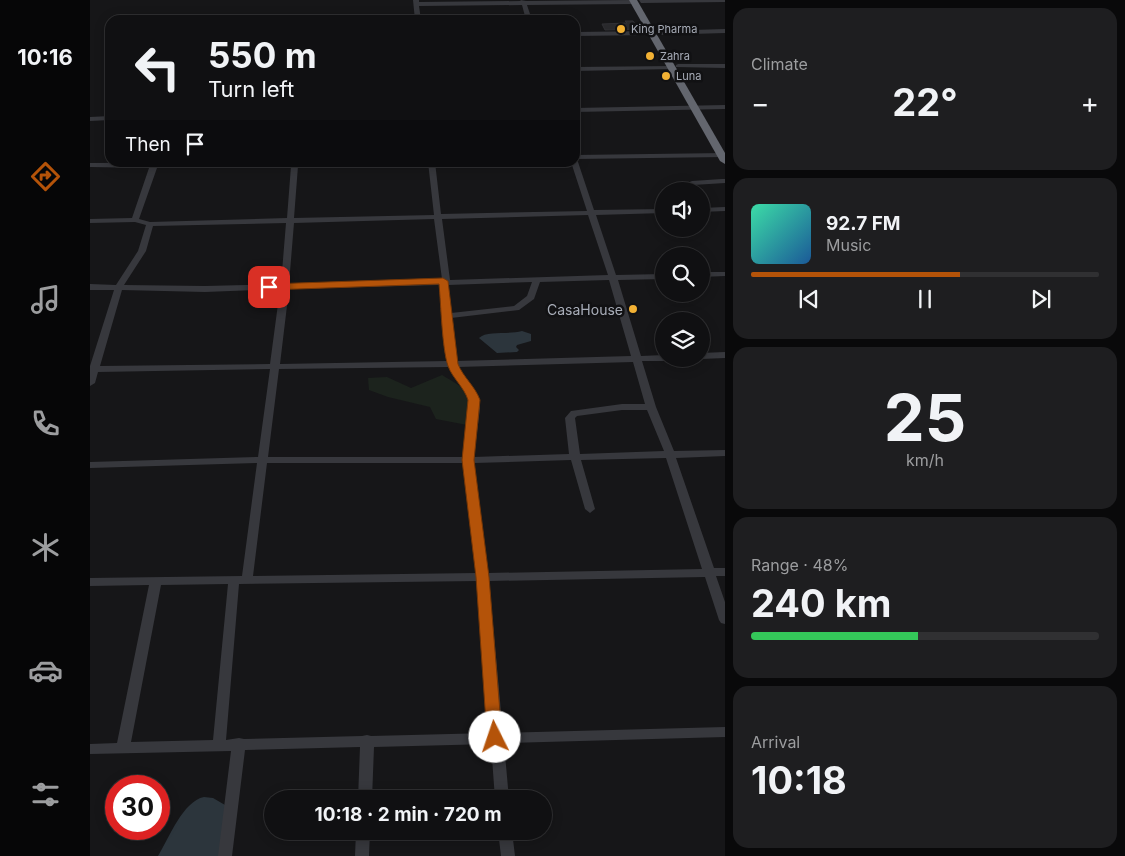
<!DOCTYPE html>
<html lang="en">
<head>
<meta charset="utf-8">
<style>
  :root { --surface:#101012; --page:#1e1e20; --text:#f1f3f6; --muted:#9c9d9f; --line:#303032; --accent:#b45309 }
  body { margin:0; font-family:Inter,sans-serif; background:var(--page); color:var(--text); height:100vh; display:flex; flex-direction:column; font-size:19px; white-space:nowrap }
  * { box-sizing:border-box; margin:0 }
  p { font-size:16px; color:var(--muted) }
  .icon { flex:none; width:28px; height:28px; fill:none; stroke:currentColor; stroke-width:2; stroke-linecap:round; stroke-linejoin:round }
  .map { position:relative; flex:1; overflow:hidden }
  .side { display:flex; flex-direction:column; gap:8px; padding:8px; background:#09090a; width:400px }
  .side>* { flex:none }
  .guide { position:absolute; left:15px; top:15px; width:475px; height:152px; border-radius:15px; box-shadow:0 2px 12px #0003,0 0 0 1px var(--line); background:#101012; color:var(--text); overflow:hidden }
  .buttons { position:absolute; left:565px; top:182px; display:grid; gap:10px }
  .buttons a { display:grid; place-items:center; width:55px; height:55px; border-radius:50%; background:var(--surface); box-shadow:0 2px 12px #0003,0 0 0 1px var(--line); font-size:25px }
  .speed { position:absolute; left:15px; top:775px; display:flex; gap:10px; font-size:25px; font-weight:700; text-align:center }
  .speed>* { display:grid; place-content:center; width:65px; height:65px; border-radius:50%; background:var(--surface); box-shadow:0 2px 12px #0003,0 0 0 1px var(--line); line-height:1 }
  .speed .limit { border:8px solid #d22; background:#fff; color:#111 }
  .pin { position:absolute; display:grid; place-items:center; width:42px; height:42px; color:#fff; margin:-21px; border-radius:10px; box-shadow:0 2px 8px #0006 }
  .me { position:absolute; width:55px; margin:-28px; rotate:356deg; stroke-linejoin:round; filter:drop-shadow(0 0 4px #0008) }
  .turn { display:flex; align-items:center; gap:18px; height:105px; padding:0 20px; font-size:22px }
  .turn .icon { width:65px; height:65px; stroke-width:2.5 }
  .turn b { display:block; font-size:35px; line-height:42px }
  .then { display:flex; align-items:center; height:48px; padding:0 20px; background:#0003; gap:10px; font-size:19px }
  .big { font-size:38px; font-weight:700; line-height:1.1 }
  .side .tile { flex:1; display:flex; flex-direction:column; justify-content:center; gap:8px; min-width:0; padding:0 18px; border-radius:15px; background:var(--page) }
  .side .dial { align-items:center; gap:0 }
  .dial b { font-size:65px; line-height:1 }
  .song { display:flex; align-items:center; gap:15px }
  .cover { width:60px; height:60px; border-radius:8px; background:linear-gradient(135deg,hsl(160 70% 55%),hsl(210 70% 35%)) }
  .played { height:5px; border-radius:2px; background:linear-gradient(90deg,var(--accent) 60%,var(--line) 60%) }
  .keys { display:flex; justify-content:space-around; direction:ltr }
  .heat { display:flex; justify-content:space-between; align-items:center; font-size:28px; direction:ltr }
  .charge { height:8px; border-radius:4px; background:linear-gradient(90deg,#34c759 48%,var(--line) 0) }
  .trip { position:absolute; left:174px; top:790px; width:288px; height:50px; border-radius:25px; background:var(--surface); box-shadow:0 2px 12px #0003,0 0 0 1px var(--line); font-weight:700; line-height:50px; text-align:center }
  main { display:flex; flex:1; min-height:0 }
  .menu { display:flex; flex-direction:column; width:90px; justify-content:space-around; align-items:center; background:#060607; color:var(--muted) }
  .menu .icon { width:35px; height:35px }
  .menu .selected { color:var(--accent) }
  .menu b { font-size:22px; color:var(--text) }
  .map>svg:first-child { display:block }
  .green { fill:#1c231d }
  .water { fill:#2c353c }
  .building { fill:#29292c; stroke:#303034 }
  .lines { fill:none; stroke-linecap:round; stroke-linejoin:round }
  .minor { fill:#37383d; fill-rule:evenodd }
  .highway { fill:#63666e; fill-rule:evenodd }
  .route { fill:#b45309; stroke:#753606 }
  .poi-dot { fill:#f2b134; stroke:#111113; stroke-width:2 }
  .labels { text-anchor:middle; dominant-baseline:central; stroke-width:5; stroke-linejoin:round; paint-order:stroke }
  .far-poi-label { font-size:11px; fill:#a8adb8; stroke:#111113; text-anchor:start }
  .poi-label { font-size:14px; fill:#a8adb8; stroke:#111113; text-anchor:end }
</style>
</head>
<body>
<main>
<nav class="menu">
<b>10:16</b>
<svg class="icon selected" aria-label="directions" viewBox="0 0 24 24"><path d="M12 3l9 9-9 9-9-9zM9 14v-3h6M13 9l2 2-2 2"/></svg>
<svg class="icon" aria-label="music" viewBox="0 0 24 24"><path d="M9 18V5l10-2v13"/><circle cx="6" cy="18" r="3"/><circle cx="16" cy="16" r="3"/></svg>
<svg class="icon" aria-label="phone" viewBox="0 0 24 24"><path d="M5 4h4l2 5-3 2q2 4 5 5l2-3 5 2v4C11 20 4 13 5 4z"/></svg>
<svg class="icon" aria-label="climate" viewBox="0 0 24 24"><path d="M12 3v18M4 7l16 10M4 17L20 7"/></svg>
<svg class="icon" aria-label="car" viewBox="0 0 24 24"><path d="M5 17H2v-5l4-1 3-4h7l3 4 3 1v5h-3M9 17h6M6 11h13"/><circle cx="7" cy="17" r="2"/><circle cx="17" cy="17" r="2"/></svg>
<svg class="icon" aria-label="filters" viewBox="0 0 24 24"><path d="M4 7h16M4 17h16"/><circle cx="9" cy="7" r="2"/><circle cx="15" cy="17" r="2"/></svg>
</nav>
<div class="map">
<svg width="635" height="856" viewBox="0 0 635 856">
  <rect width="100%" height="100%" fill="#161618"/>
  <!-- green -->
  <path class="green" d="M352,375C374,388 391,397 377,425L346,419L340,407L298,397L279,390L278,378L297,377L321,388Z"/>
  <!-- water -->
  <path class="water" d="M432,331L441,334V341L427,345L426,347L429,350L427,352L407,353L389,338C397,330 419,335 432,331Z
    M114,797L123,798L135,805L132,856H68C79,838 93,801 114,797Z"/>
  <!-- building -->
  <path class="building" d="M535,21H543L549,29L515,30L512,24L537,23Z"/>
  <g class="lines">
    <!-- minor -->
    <path class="minor" d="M323,0H329V2L431,1L430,0L436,1L544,0L547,2L544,4L437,5L442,20H436L432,5L329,6L331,20H325Z
      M549,0H635V2L551,3Z
      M635,29V33L568,35L565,33L568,31Z
      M485,32L561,31L564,33L561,35L485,36Z
      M588,64H635V68L586,67V65Z
      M583,66L584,67L581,69L485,71V67Z
      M635,105V109L485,112V108Z
      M20,116V120L0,121V117Z
      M635,153V157L485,159V155Z
      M485,160L488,162L504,210L574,209V213L506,215L526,275L574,274V279L528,280L551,356L574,355V359H578L574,361H552L566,407L584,451L635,450V456L586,458L624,568H635V576H626L635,602V624L631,623L629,620L615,577L399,581L413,733L635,727V737L414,743L419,799H405L401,744L284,747L282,799H268L270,747L155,750L142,856H128L141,751L0,754V744L27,743L59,585L0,586V578L152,576L167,463L0,468V462L168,457L180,369L8,372L5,383L0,386V366L24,290H0V284L26,285L48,251L56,225L45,222L0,223V219L42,218L59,168L0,167V163L257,162L254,164L208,166L204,218L344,215L338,162H345L351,214L497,211L481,162H485ZM201,166L197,218L60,222L49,219L67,168H133ZM498,215L518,275L360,280L352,219ZM344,219L352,279L350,280L199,284L204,223ZM196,223L191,284L115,286L34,285L56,251L63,226ZM519,280L541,356L366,361L361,318L429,310L444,299L450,282ZM442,282L437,296L424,306L361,313L358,285ZM349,285L357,361L190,364L199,289ZM190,289L180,364L10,366L32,290L115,292ZM543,362L555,404H532L481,411L475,418L479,454L384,457L390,408L386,396L368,367ZM359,367L377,396L380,408L373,457H178L189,369ZM532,410H557L574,451L490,454L485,418L487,416ZM576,458L612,569L398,573L384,463L481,460L495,509L500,513L505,509L491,460ZM177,463H373L387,573L163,576ZM388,581L400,733L281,736L277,735L272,736L154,739L149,738L136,740L149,584ZM138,584L123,740L41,742L71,585Z
      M632,179H635V183L603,185L589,191H579L602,181Z
      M635,207V211L611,212V208Z
      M611,272H635V276L611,277Z
      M635,352V358L611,359V353Z
      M266,831H280L279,856H265Z
      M408,831H422L425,856H411Z"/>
    <!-- highway -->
    <path class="highway" d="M539,0H547L635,153V164L630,161Z"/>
  </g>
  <!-- route -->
  <path class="route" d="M353,278L358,281L368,364C373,377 385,386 390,400L384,460L399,577L412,737L410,741L405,743L399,741L397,737L386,577L372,460L378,400C374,387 363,379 358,366C352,348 351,305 349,284L179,290L174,287L179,284Z"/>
  <!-- markers -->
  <g class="poi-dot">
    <circle cx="531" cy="29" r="5"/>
    <circle cx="560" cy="56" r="5"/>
    <circle cx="576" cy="76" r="5"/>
    <circle cx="543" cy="309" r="5"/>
  </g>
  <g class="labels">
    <!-- far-poi labels -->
    <g class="far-poi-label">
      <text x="541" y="29">King Pharma</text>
      <text x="570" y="56">Zahra</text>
      <text x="586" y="76">Luna</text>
    </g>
    <!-- poi labels -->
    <g class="poi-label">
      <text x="533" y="309">CasaHouse</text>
    </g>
  </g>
</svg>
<div class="buttons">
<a><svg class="icon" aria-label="sound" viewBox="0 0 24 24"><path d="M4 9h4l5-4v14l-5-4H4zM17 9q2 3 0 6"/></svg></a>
<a><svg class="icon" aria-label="search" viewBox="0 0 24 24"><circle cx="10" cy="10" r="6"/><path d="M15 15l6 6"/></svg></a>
<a><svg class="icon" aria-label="layers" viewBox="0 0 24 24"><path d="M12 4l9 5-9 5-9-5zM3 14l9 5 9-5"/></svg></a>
</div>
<div class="speed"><div class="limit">30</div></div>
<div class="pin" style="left:179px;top:287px;background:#d93025"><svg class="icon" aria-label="arrive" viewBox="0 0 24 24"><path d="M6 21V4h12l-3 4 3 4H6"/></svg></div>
<svg class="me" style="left:405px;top:737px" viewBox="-20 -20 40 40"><circle r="19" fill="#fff"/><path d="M0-13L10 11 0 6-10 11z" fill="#b45309"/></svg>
<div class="trip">10:18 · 2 min · 720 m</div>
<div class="guide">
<div class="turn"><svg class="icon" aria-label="left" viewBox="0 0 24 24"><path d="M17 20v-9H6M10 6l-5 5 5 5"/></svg><div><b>550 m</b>Turn left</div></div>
<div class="then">Then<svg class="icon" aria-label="arrive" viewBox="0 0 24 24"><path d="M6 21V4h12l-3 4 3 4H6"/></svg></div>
</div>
</div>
<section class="side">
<div class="tile"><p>Climate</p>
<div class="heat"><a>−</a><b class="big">22°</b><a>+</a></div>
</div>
<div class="tile">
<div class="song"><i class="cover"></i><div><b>92.7 FM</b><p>Music</p></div></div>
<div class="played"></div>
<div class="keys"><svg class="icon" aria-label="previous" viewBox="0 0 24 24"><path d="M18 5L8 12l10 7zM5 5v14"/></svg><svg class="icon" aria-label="pause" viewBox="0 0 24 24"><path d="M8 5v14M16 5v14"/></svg><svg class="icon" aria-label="next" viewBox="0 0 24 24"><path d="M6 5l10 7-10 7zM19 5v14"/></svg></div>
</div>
<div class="tile dial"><b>25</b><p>km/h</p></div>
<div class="tile"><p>Range · 48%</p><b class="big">240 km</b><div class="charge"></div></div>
<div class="tile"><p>Arrival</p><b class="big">10:18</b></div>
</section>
</main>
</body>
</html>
